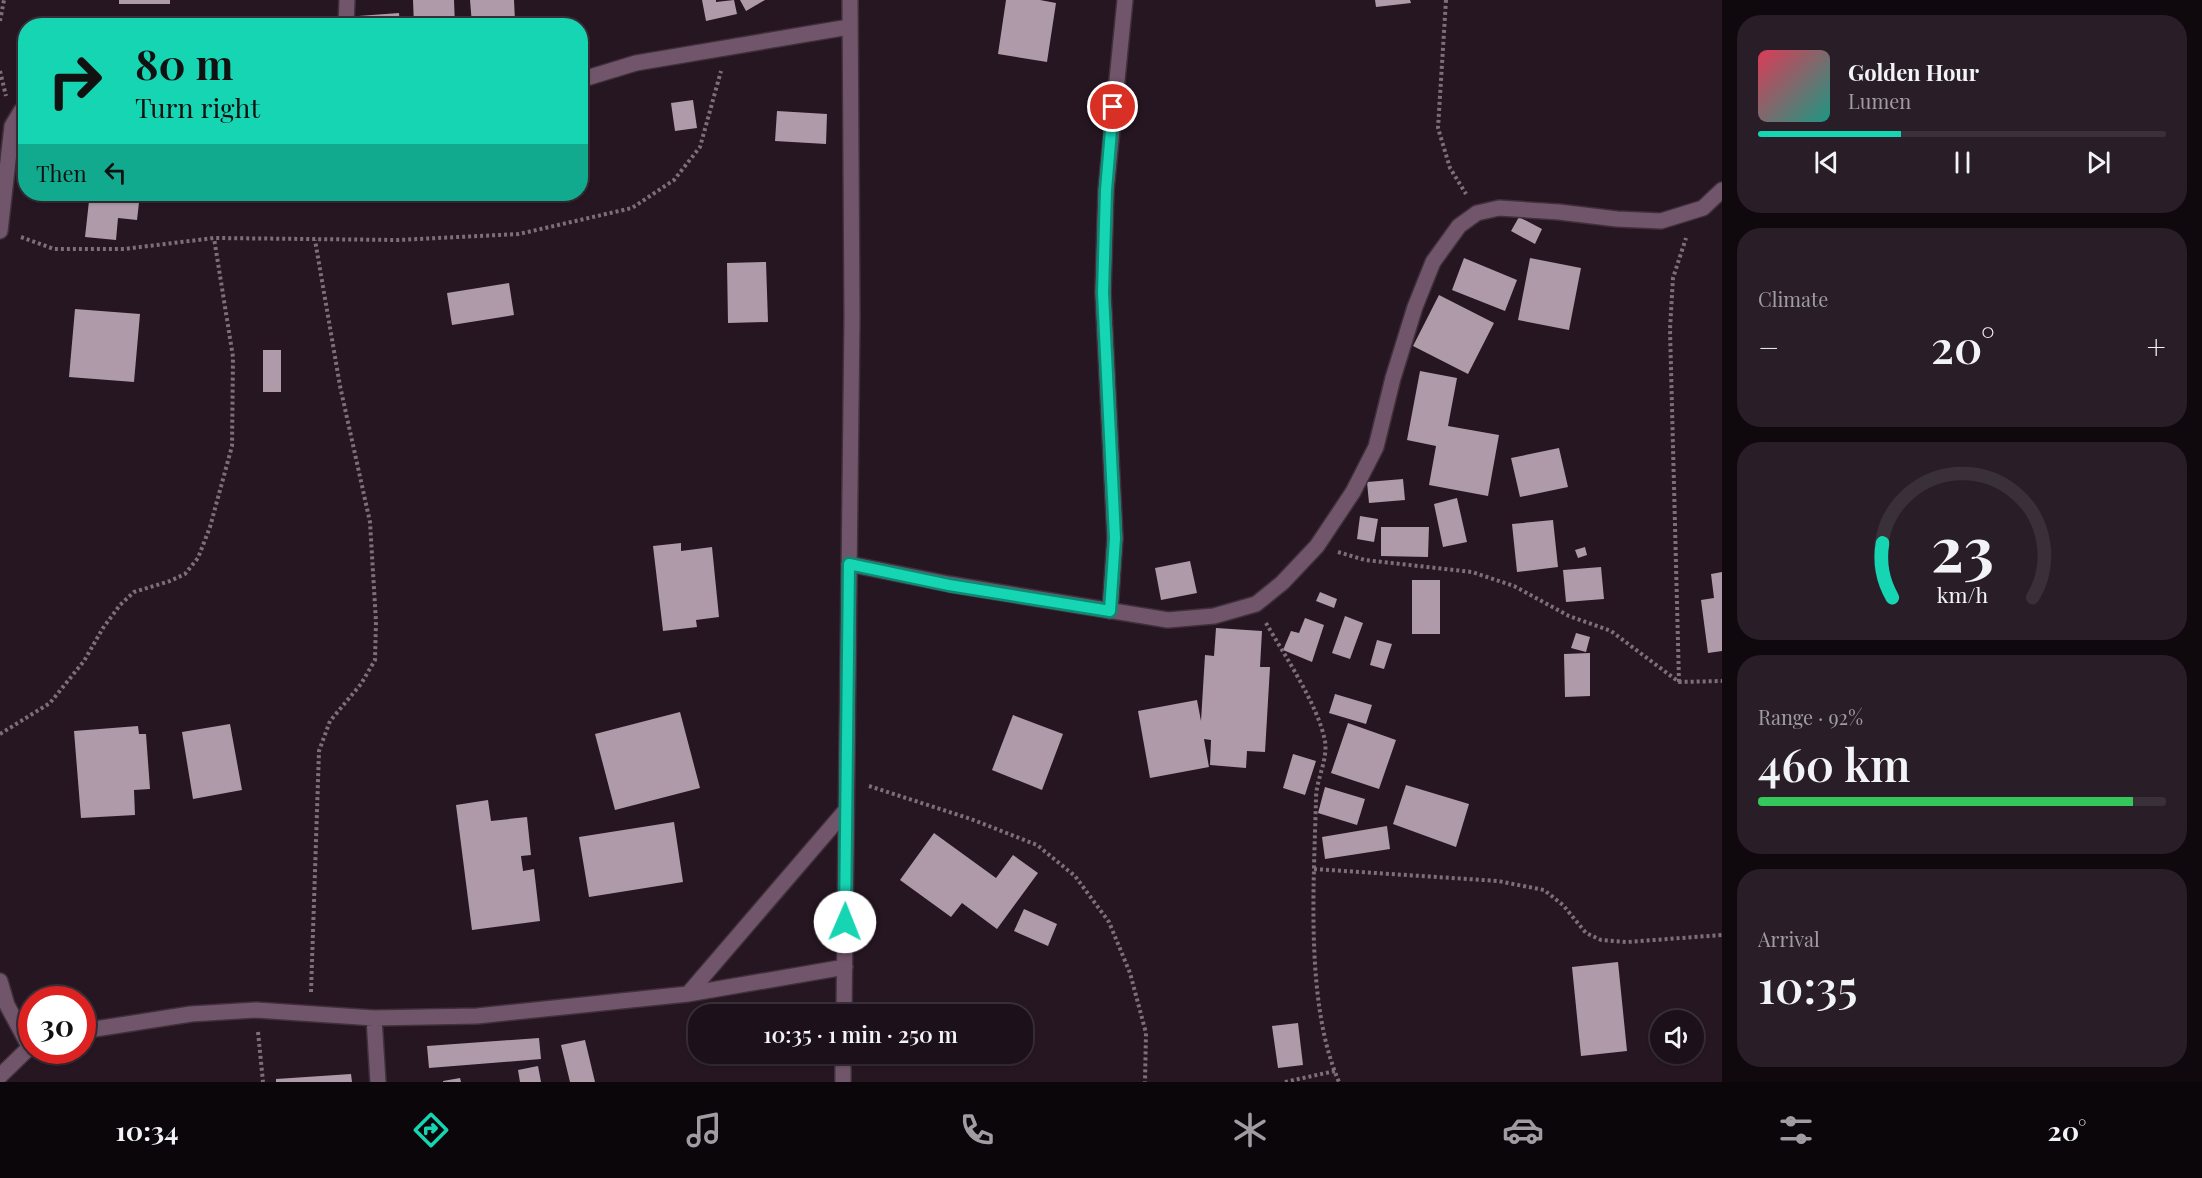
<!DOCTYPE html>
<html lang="en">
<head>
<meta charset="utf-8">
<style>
  :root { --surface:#1c101a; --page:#291e27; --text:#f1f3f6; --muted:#a09da2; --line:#3a3039; --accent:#16d5b3 }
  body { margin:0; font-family:"Playfair Display",serif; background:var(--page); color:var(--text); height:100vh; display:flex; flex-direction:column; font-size:22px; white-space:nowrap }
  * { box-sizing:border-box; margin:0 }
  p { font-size:20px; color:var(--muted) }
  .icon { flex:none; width:33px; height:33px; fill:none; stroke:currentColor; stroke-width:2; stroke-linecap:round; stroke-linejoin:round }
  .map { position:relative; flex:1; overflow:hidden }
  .side { display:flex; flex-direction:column; gap:15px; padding:15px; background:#0f090e; width:480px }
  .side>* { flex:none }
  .hud { position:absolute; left:18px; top:18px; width:570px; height:183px; border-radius:24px; box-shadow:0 2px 4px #0004,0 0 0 2px var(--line); background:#16d5b3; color:#111; overflow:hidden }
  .tools { position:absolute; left:1650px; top:1010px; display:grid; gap:12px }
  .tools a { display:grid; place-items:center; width:54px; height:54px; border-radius:50%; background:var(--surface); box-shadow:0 2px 4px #0004,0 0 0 2px var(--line); font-size:30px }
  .speed { position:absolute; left:18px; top:986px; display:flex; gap:12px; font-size:30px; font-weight:700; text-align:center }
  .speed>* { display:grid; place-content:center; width:78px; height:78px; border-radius:50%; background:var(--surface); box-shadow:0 2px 4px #0004,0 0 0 2px var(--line); line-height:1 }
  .speed .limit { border:9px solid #d22; background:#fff; color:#111 }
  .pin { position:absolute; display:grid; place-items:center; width:51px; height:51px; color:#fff; margin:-26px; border:3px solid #fff; border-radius:50%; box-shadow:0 2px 6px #0007 }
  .me { position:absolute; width:66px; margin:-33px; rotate:1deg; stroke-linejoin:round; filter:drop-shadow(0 0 4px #0008) }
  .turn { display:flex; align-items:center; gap:21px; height:126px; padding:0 18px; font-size:27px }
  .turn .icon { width:78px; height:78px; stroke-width:2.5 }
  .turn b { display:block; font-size:42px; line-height:51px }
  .then { display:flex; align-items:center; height:57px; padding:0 18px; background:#0003; gap:12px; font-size:22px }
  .big { font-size:45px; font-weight:600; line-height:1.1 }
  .side .widget { flex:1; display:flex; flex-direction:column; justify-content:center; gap:9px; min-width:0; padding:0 21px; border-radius:24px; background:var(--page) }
  .side .dial { align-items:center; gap:0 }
  .dial svg { height:156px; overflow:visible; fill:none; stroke:var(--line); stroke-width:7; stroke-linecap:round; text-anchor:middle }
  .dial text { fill:var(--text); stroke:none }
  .song { display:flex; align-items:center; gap:18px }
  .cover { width:72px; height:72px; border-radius:9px; background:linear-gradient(135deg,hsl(350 70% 55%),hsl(170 70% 35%)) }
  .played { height:6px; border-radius:3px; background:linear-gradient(90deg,var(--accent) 35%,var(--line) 35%) }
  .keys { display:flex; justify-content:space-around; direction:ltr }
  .heat { display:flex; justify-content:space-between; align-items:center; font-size:33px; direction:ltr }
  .charge { height:9px; border-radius:4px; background:linear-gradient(90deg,#34c759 92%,var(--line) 0) }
  .trip { position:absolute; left:688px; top:1004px; width:345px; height:60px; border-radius:24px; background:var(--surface); box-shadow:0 2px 4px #0004,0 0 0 2px var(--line); font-weight:600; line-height:60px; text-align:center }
  .dock { display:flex; height:96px; justify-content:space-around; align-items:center; background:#0b060a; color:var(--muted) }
  .dock .icon { width:42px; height:42px }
  .dock .selected { color:var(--accent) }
  .dock b { font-size:27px; color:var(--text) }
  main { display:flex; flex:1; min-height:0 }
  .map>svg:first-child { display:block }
  .building { fill:#af9aa9 }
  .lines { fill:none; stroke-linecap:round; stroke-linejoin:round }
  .minor-casing { stroke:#3f303b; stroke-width:18 }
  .path { stroke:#7c6f79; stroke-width:4; stroke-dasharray:3 3; stroke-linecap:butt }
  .minor { stroke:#71556b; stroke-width:15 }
  .route-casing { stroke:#0e8a74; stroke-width:15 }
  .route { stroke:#16d5b3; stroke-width:10 }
</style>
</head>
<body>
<main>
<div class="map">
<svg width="1722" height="1082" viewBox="0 0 1722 1082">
  <rect width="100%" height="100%" fill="#261622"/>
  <!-- building -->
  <path class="building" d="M119,0H170V4H119Z
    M413,0H454L455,26H414Z
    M470,0H514L515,21L472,24Z
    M702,0H716V2L734,0L737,14L706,21Z
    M740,0H765L746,11Z
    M1006,0H1040L1056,3L1047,62L998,54Z
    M1375,0H1410L1411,3L1376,7Z
    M399,13L400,26H359L358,16Z
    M693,100L697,128L675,131L671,103Z
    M777,111L827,114L826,144L775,141Z
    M108,194H140L137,220L118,218L116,240L85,237L89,201L106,202Z
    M1519,217L1542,229L1535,244L1511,231Z
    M1464,258L1517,280L1505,311L1452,290Z
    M1530,258L1581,268L1569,330L1518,320Z
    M766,262L768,322L728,323L727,263Z
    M509,283L514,315L452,325L447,293Z
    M1439,295L1494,323L1468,374L1413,346Z
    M75,309L140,314L134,382L69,377Z
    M263,350H281V392H263Z
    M1420,371L1457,378L1448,426L1499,435L1488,496L1429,485L1436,446L1407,440Z
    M1559,448L1568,487L1520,497L1511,458Z
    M1403,479L1405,500L1369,503L1367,482Z
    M1457,498L1467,542L1443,547L1434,504Z
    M1360,516L1378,519L1374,542L1357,539Z
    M1553,520L1558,567L1517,572L1512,524Z
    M1381,527H1429L1428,557L1381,556Z
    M681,543V551L712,547L719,617L696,620L697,627L663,631L653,546Z
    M1585,547L1587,555L1578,558L1575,550Z
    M1190,561L1197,593L1161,600L1155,568Z
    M1601,567L1604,599L1566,602L1563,570Z
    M1722,572V651L1708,653L1701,600L1714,598L1711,574Z
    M1412,580H1440V634H1412Z
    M1320,592L1337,599L1334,608L1316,601Z
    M1345,616L1363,623L1350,659L1332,653Z
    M1305,618L1324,625L1312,662L1283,650L1291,631L1299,633Z
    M1216,628L1262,631L1260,667H1270L1265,752L1247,751L1246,768L1210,765L1211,740L1204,739L1209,767L1150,778L1138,711L1197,700L1201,721L1205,655L1214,656Z
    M1576,633L1590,637L1586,652L1571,648Z
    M1377,640L1392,644L1384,669L1370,665Z
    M1590,653V696L1565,697L1564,654Z
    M1335,694L1372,705L1366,724L1329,713Z
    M680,712L700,788L615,810L595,734Z
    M1013,715L1063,734L1042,790L992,770Z
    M1348,723L1396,740L1379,789L1331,773Z
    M230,724L242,790L193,799L182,732Z
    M138,726L139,734H146L150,789L134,790L135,815L81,818L74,731Z
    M1293,754L1316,761L1305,795L1283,788Z
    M1406,785L1469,804L1456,847L1393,824Z
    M1325,787L1365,799L1357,825L1318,813Z
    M488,800L491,821L527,817L531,855L521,856L523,871L534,869L540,921L472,930L456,805Z
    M674,822L683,882L589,897L579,837Z
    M1387,826L1390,849L1325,859L1322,837Z
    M934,833L996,878L1013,855L1038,873L997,929L962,903L951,917L900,880Z
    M1024,909L1057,924L1048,946L1014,931Z
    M1618,962L1627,1051L1581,1056L1572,967Z
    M694,1018H699V1037H695Z
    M1298,1023L1303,1065L1278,1068L1272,1026Z
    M539,1038L541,1059L429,1068L427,1046Z
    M585,1040L595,1082H570L561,1045Z
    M538,1066L541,1082H520L518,1070Z
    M351,1074L352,1082H276V1079Z
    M460,1078L461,1082H443V1081Z"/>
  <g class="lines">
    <!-- minor casing -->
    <g class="minor-casing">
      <path id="minor" d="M346,26L347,0
        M580,80L636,63L849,27
        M0,231L12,126L21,111L26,109
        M849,564L949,584L1168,620L1214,616L1256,604L1282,583L1317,546L1353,492L1376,447L1393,378L1415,307L1433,262L1459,226L1477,213L1499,208L1559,212L1617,219L1661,221L1703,208L1722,190
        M1110,611L1115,538L1103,293L1106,190L1125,0
        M0,981L7,1005L29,1046
        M688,994L846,810
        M844,1014L852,317L850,0
        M374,1018L378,1082
        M82,1031L191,1014L256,1010L374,1018L477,1016L688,994L845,967
        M0,1076L32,1045
        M843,1082V1053"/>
    </g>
    <!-- path -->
    <path class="path" d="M1446,0L1438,128L1450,168L1466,194
      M0,21L4,0
      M0,71L6,96
      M21,237L54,249H124L214,238L398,240L519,234L632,208L674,180L700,147L721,71
      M1338,552L1365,560L1472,572L1514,586L1569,616L1611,631L1679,682L1722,681
      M1266,623C1285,656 1318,705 1325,741C1328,761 1316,779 1316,799C1314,884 1305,1004 1339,1082
      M1679,682L1670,329L1673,278L1686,238
      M0,734L50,703L84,661L103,628L120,605L134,592L170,581L185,574L198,558L210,527L232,446L233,357L214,238
      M869,786L971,819L1037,845L1075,876L1109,922L1130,973L1146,1033L1145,1082
      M1314,869L1498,881L1544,890L1563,905L1586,933L1601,940L1627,942L1722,935
      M311,992L319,751L330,721L361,684L375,660L376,622L370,522L340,386L315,240
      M258,1032L263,1082
      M1285,1082L1335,1071"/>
    <!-- minor -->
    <use href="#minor" class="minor"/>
  </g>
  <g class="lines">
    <!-- route casing -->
    <g class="route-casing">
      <path id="route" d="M845,922L849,564L949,585L1110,611L1115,538L1103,293L1106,190L1113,107"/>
    </g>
    <!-- route -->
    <use href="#route" class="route"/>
  </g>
</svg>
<div class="tools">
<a><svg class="icon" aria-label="sound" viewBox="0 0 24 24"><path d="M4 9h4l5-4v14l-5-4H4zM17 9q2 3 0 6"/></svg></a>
</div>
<div class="speed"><div class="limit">30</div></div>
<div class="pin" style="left:1113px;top:107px;background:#d93025"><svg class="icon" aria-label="arrive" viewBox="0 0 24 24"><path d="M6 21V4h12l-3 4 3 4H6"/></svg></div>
<svg class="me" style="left:845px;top:922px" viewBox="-20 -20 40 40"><circle r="19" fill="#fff"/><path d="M0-13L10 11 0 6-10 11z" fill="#16d5b3"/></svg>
<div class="trip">10:35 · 1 min · 250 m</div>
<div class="hud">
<div class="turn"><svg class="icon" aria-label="right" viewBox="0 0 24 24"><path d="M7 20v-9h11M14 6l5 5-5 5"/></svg><div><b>80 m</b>Turn right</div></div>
<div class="then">Then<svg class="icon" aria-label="left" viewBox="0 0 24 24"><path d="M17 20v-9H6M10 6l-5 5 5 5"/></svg></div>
</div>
</div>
<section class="side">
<div class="widget">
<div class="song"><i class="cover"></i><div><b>Golden Hour</b><p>Lumen</p></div></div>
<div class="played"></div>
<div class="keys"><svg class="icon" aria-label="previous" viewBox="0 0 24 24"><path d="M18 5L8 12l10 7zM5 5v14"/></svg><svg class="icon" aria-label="pause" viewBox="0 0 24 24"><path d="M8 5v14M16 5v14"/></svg><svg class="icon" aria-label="next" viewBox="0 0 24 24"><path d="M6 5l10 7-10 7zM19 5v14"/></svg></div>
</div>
<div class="widget"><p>Climate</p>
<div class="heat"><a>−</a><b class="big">20°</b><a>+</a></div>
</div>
<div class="widget dial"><svg viewBox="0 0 100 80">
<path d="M14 69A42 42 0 1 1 86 69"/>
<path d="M14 69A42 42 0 0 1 9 41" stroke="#16d5b3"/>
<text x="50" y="56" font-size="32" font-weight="700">23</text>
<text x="50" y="72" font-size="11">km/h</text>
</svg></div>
<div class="widget"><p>Range · 92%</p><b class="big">460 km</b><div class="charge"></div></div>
<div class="widget"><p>Arrival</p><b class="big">10:35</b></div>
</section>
</main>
<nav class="dock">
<b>10:34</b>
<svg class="icon selected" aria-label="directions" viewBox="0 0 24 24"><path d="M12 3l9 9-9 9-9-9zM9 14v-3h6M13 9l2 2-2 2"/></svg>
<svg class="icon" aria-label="music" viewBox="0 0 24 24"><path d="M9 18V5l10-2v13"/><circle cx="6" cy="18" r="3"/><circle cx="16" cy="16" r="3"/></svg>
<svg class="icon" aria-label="phone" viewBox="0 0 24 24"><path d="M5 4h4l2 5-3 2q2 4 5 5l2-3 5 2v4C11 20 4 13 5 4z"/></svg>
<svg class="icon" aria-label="climate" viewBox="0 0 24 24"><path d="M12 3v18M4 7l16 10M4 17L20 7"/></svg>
<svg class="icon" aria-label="car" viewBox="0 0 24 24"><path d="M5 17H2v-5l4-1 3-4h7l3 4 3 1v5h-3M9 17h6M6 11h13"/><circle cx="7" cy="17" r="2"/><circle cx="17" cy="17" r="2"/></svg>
<svg class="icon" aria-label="filters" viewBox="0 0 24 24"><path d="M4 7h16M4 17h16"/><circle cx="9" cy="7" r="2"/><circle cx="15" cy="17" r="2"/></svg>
<b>20°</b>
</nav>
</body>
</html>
